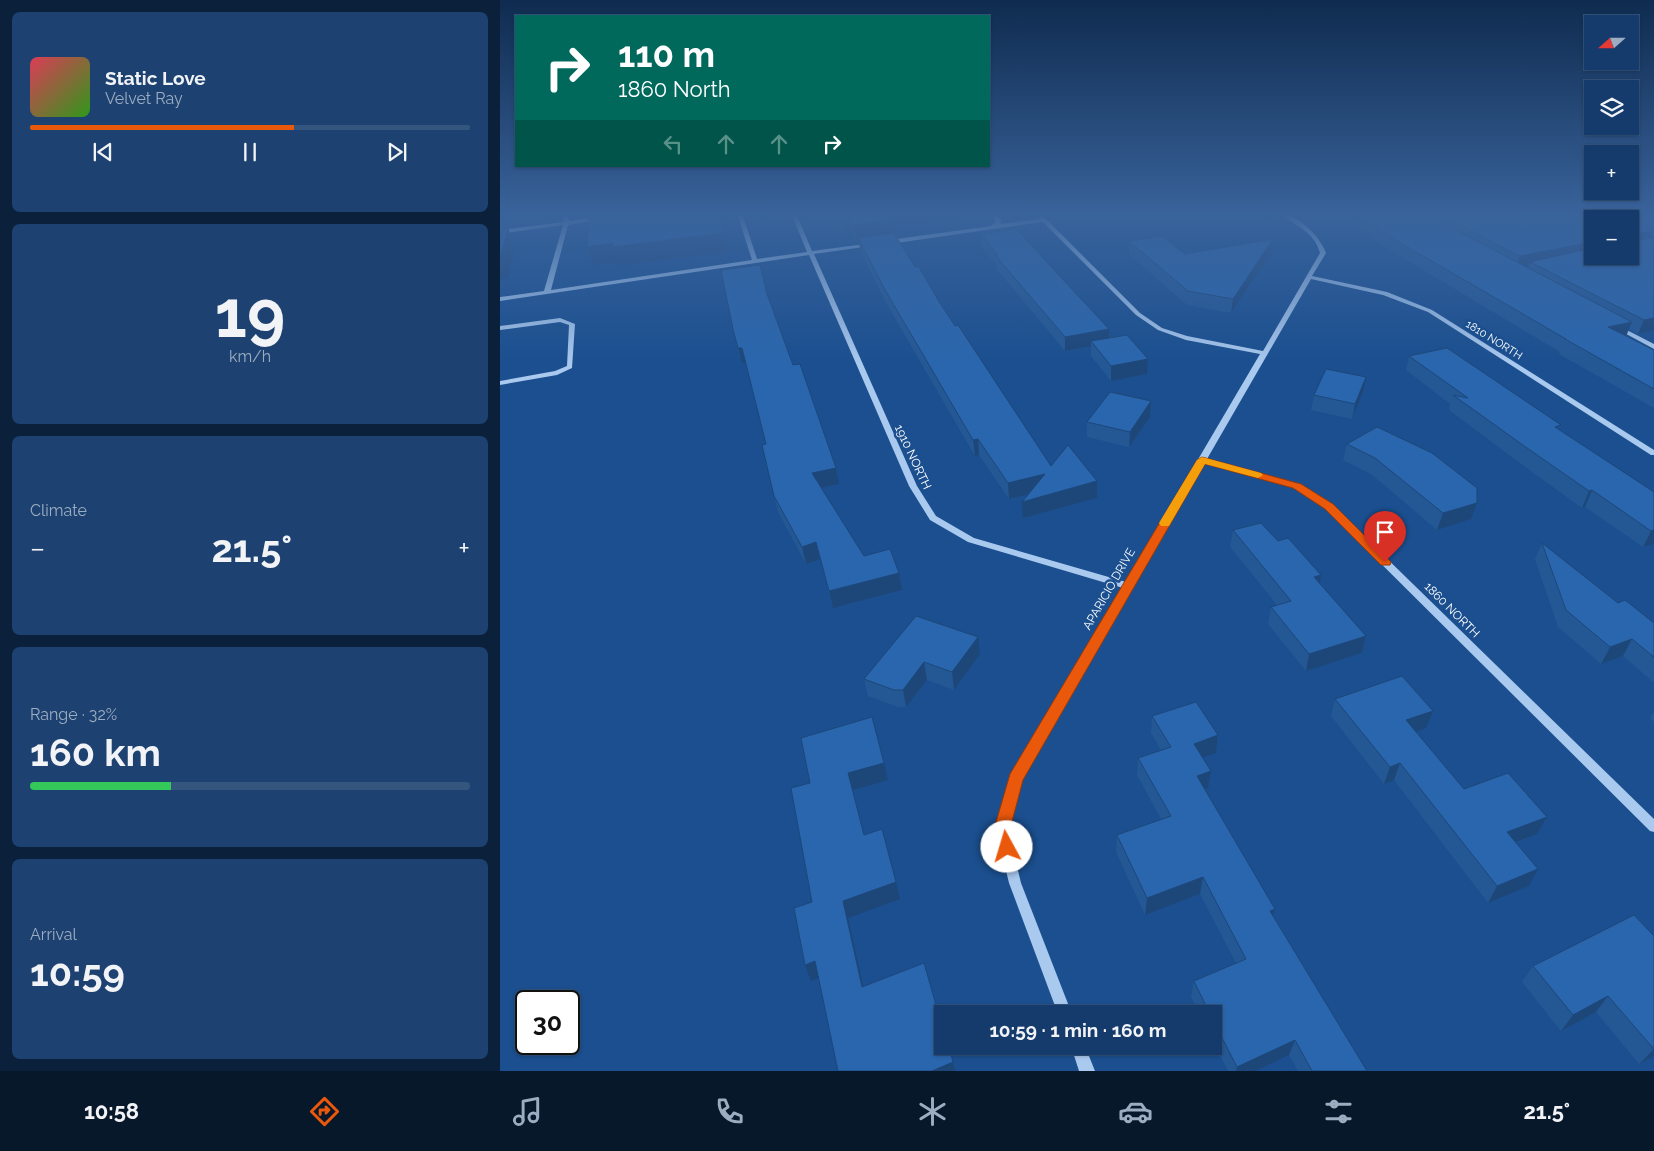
<!DOCTYPE html>
<html lang="en">
<head>
<meta charset="utf-8">
<style>
  :root { --surface:#143b6b; --page:#1d4271; --text:#f1f3f6; --muted:#9dadc1; --line:#33557e; --accent:#ea580c }
  body { margin:0; font-family:Raleway,sans-serif; background:var(--page); color:var(--text); height:100vh; display:flex; flex-direction:column; font-size:19px; white-space:nowrap }
  * { box-sizing:border-box; margin:0 }
  p { font-size:16px; color:var(--muted) }
  .icon { flex:none; width:28px; height:28px; fill:none; stroke:currentColor; stroke-width:2; stroke-linecap:round; stroke-linejoin:round }
  .map { position:relative; flex:1; overflow:hidden }
  .details { display:flex; flex-direction:column; gap:12px; padding:12px; background:#0b203b; width:500px }
  .details>* { flex:none }
  .top-card { position:absolute; left:15px; top:15px; width:475px; height:152px; border-radius:0px; box-shadow:0 1px 4px #0004,0 0 0 1px var(--line); background:#00695c; color:#fff; overflow:hidden }
  .needle { width:32px; rotate:249deg }
  .fabs { position:absolute; left:1084px; top:15px; display:grid; gap:10px }
  .fabs a { display:grid; place-items:center; width:55px; height:55px; border-radius:0px; background:var(--surface); box-shadow:0 1px 4px #0004,0 0 0 1px var(--line); font-size:25px }
  .speed { position:absolute; left:15px; top:990px; display:flex; gap:10px; font-size:25px; font-weight:700; text-align:center }
  .speed>* { display:grid; place-content:center; width:65px; height:65px; border-radius:50%; background:var(--surface); box-shadow:0 1px 4px #0004,0 0 0 1px var(--line); line-height:1 }
  .speed .limit { border:2px solid #111; border-radius:8px; background:#fff; color:#111 }
  .pin { position:absolute; display:grid; place-items:center; width:42px; height:42px; color:#fff; margin:-51px -21px; border-radius:50% 50% 50% 0; rotate:-45deg; box-shadow:0 0 5px #0007 }
  .pin .icon { rotate:45deg }
  .me { position:absolute; width:55px; margin:-28px; rotate:354deg; stroke-linejoin:round; filter:drop-shadow(0 0 4px #0008) }
  .turn { display:flex; align-items:center; gap:18px; height:105px; padding:0 20px; font-size:22px }
  .turn .icon { width:65px; height:65px; stroke-width:2.5 }
  .turn b { display:block; font-size:35px; line-height:42px }
  .lanes { display:flex; align-items:center; height:48px; padding:0 20px; background:#0003; justify-content:center; gap:25px; direction:ltr }
  .lanes .off { opacity:.35 }
  .big { font-size:38px; font-weight:700; line-height:1.1 }
  .details .card { flex:1; display:flex; flex-direction:column; justify-content:center; gap:8px; min-width:0; padding:0 18px; border-radius:8px; background:var(--page) }
  .details .dial { align-items:center; gap:0 }
  .dial b { font-size:65px; line-height:1 }
  .song { display:flex; align-items:center; gap:15px }
  .cover { width:60px; height:60px; border-radius:8px; background:linear-gradient(135deg,hsl(350 70% 55%),hsl(110 70% 35%)) }
  .played { height:5px; border-radius:2px; background:linear-gradient(90deg,var(--accent) 60%,var(--line) 60%) }
  .keys { display:flex; justify-content:space-around; direction:ltr }
  .heat { display:flex; justify-content:space-between; align-items:center; font-size:28px; direction:ltr }
  .charge { height:8px; border-radius:4px; background:linear-gradient(90deg,#34c759 32%,var(--line) 0) }
  .trip { position:absolute; left:434px; top:1005px; width:288px; height:50px; border-radius:0px; background:var(--surface); box-shadow:0 1px 4px #0004,0 0 0 1px var(--line); font-weight:700; line-height:50px; text-align:center }
  .menu { display:flex; height:80px; justify-content:space-around; align-items:center; background:#08182b; color:var(--muted) }
  .menu .icon { width:35px; height:35px }
  .menu .active { color:var(--accent) }
  .menu b { font-size:22px; color:var(--text) }
  main { display:flex; flex:1; min-height:0 }
  .map>svg:first-child { display:block }
  .lines { fill:none; stroke-linecap:round; stroke-linejoin:round }
  .minor { fill:#a9c9ee; fill-rule:evenodd }
  .wall { fill:#245895; fill-rule:evenodd }
  .shaded-wall { fill:#1d4779 }
  .building { fill:#2a66ad; stroke:#1d4779 }
  .route { fill:#ea580c; stroke:#983908 }
  .slow { fill:#f59e0b }
  .labels { text-anchor:middle; dominant-baseline:central; stroke-width:5; stroke-linejoin:round; paint-order:stroke }
  .far-street-label { font-size:11px; fill:#fff; stroke:#1b4f8f }
  .street-label { font-size:12px; fill:#fff; stroke:#1b4f8f }
</style>
</head>
<body>
<main>
<section class="details">
<div class="card">
<div class="song"><i class="cover"></i><div><b>Static Love</b><p>Velvet Ray</p></div></div>
<div class="played"></div>
<div class="keys"><svg class="icon" aria-label="previous" viewBox="0 0 24 24"><path d="M18 5L8 12l10 7zM5 5v14"/></svg><svg class="icon" aria-label="pause" viewBox="0 0 24 24"><path d="M8 5v14M16 5v14"/></svg><svg class="icon" aria-label="next" viewBox="0 0 24 24"><path d="M6 5l10 7-10 7zM19 5v14"/></svg></div>
</div>
<div class="card dial"><b>19</b><p>km/h</p></div>
<div class="card"><p>Climate</p>
<div class="heat"><a>−</a><b class="big">21.5°</b><a>+</a></div>
</div>
<div class="card"><p>Range · 32%</p><b class="big">160 km</b><div class="charge"></div></div>
<div class="card"><p>Arrival</p><b class="big">10:59</b></div>
</section>
<div class="map">
<svg width="1154" height="1071" viewBox="0 0 1154 1071">
  <rect width="100%" height="100%" fill="#1b4f8f"/>
  <g class="lines">
    <!-- minor -->
    <path class="minor" d="M64,213H68L69,221L99,217L102,219L68,225L51,290L252,260L237,213H242L257,259L307,252L291,213H296L312,251L373,243L374,244L371,246L314,254L417,486L436,516L474,538L626,582L760,354L686,340L658,330L636,315L543,222L389,244L386,242L389,240L491,226L495,222V220L490,213H495L501,220V223L499,224L540,219L535,213H540L640,313L662,328L687,336L763,351L820,253C814,231 795,226 779,213C797,213 820,236 826,253L812,276L887,292L932,310L1154,450V455H1151L928,312L883,295L811,279L707,459L800,484L832,505L1154,819V832L1150,831L826,509L794,488L704,463L522,780L508,829L521,883L572,1014H558L509,883L496,829L512,776L623,588L468,542L430,520L409,486L309,255L0,301V297L44,291L63,225L0,234V230L63,222Z
      M60,318L75,324L72,368L57,375L0,385V381L55,371L67,366L69,325L60,322L0,330V326Z
      M1119,326L1154,344V349L1117,329V327Z
      M571,1046H585L595,1071H579Z"/>
  </g>
  <!-- wall -->
  <path class="wall" d="M335,213H458L459,218L390,227L391,233L415,267L551,466L597,481V498L523,518L528,494L509,499L479,455L475,456L385,301L360,250L359,243L357,244L349,229L344,230Z
    M830,213H1154V330L1138,334L1129,329L1126,336L1154,350V408L1059,354L1060,352L873,240V238ZM1092,219L1130,256H1092Z
    M481,234L609,329V338L648,359L647,374L611,381L591,356V346L565,351L496,268V264L481,247Z
    M629,241L685,254L772,252L731,313L687,305L629,254Z
    M267,294L293,365L336,468L339,484L321,488L364,556L402,590L333,608L320,559L306,564L278,512L274,496L266,444L245,362L242,363L236,344Z
    M909,356L1059,430L1154,492V544L1143,547L1085,507L1082,508L1021,464L949,410L950,404L906,370Z
    M863,392L852,419L811,410L814,395Z
    M651,401L650,417L629,447L587,437V422Z
    M877,427L971,519L937,530L871,474L843,460L847,444Z
    M733,530L778,541L820,584L866,636L862,653L806,671L768,624L771,607L777,605L730,547Z
    M1042,543L1118,603L1154,623V681H1152L1123,656L1101,664L1058,627L1035,559Z
    M416,616L480,654L454,690L427,680L406,707H398L368,696L364,679Z
    M835,699L926,728L915,732L964,789L1047,817L1037,834L1016,843L1029,886L988,903L894,780L884,784L831,716Z
    M1154,711V722L1150,718Z
    M652,716L718,735L716,753L702,757L708,788L705,789L775,909L773,915L867,1071H798L789,1055L756,1071H728L712,1040V1014H700L691,997L694,981L736,963L700,894L645,915L616,852L617,835L661,819L637,775L638,758L661,750L651,733Z
    M1154,936V1056L1139,1064L1096,1012L1061,1031L1022,982L1033,966Z"/>
  <!-- shaded-wall -->
  <path class="shaded-wall" d="M341,213H347L349,229L344,230Z
    M383,213H458L459,218L390,227L392,239L358,238L359,243L357,244L354,225Z
    M8,228L15,247L8,278L0,279V259Z
    M1152,231L1147,243L1130,246L1135,234Z
    M224,233L228,251L119,266L118,262L94,265L87,247L113,243Z
    M773,239L772,252L731,313L733,299Z
    M1092,242V252L1030,262L1028,267L1016,269L1020,256Z
    M1154,318V330L1138,334L1144,320Z
    M1132,322L1126,336L1108,327Z
    M609,329V343L591,341V346L565,351V337Z
    M238,348H242L246,362L242,363Z
    M648,359L647,374L611,381V366Z
    M866,377L863,392L852,419L855,404Z
    M651,401L650,417L629,447L630,432Z
    M478,439L479,455L475,456L473,440Z
    M336,468L339,484L316,489L312,473Z
    M545,474V490L509,499L508,483Z
    M597,481V498L523,518L522,502Z
    M1092,490L1085,507L1082,508L1089,491Z
    M977,503L971,519L937,530L943,513Z
    M1154,530V544L1143,547L1151,531Z
    M316,542L320,559L306,564L302,547Z
    M399,573L402,590L333,608L329,591Z
    M821,575L818,592L814,577Z
    M866,636L862,653L806,671L809,654Z
    M478,637L480,654L454,690L452,672Z
    M1132,639L1123,656L1101,664L1110,647Z
    M424,662L427,680L406,707L403,690Z
    M933,711L926,728L900,738L906,720Z
    M718,735L716,753L692,761L694,744Z
    M384,763L388,780L353,790L348,773Z
    M900,763L894,780L884,784L890,767Z
    M711,771L708,788L695,793L697,776Z
    M1047,817L1037,834L999,849L1007,832Z
    M1038,869L1029,886L988,903L997,886Z
    M703,877L700,894L645,915L647,898Z
    M396,882L400,899L348,918L367,1003L362,987L343,901Z
    M775,909L770,926V911Z
    M315,961L321,977L311,981L305,965Z
    M1108,996L1096,1012L1061,1031L1073,1015Z
    M795,1040L789,1055L756,1071H736L737,1067Z
    M1154,1049V1056L1139,1064Z
    M453,1062L455,1071H432Z"/>
  <!-- building -->
  <path class="building" d="M113,213H219L224,233L113,247V243L87,247L89,218L113,215Z
    M347,213H385L389,220L354,225Z
    M853,213H923L1132,322L1108,327L1154,350V389L1065,339H1066L875,228L878,227Z
    M936,213H1154V232L1152,231L1135,234L1133,239L1135,241L1154,237V318L1144,320L1030,262L1092,248V256H1130V219H1092V242L1020,256Z
    M8,228L0,259V229Z
    M516,229L609,329L565,337L495,255H498L481,234Z
    M394,233L415,267H419L438,300L455,326L458,325L551,466L568,445L597,481L522,502L545,474L508,483L478,439L473,440L384,288L358,238Z
    M662,236L685,254L773,239L733,299L688,291L629,241Z
    M260,265L267,294L293,365L300,364L336,468L312,473L364,556L390,549L399,573L329,591L316,542L302,547L274,496L262,445L266,444L242,348H238L233,329L221,270Z
    M627,335L648,359L611,366L591,341Z
    M947,348L1061,425L1055,427L1154,492V530L1151,531L1092,490L1089,491L1027,448L953,395L968,398L909,356Z
    M826,369L866,377L855,404L814,395Z
    M610,392L651,401L630,432L587,422Z
    M877,427L932,453L977,488V503L943,513L875,458L847,444Z
    M761,523L778,541L788,538L821,575L814,577L866,636L809,654L771,607L791,601L733,530Z
    M1042,543L1118,603L1125,600L1154,623V657L1132,639L1110,647L1066,610Z
    M416,616L478,637L452,672L424,662L403,690H394L364,679Z
    M902,676L933,711L906,720L964,789L1008,773L1047,817L1007,832L1038,869L997,886L900,763L890,767L835,699Z
    M696,702L718,735L694,744L711,771L697,776L775,909L770,911L867,1071H812L795,1040L737,1067L712,1018V1014H710L694,981L746,959L703,877L647,898L617,835L671,816L638,758L671,747L652,716Z
    M372,717L384,763L348,773L364,835L382,829L396,882L343,901L362,987L424,963L442,1026V1046H449L453,1062L432,1071H338L315,961L305,965L294,908L312,902L291,788L310,783L301,738Z
    M1134,915L1154,936V1049L1108,996L1073,1015L1033,966Z"/>
  <!-- sky -->
  <linearGradient id="sky" x2="0" y2="1"><stop stop-color="#0f2b4f"/><stop offset="0.59" stop-color="#39639b"/><stop offset="1" stop-color="#39639b" stop-opacity="0"/></linearGradient>
  <rect width="1154" height="363" fill="url(#sky)"/>
  <!-- route -->
  <path class="route" d="M702,457L801,484L833,504L891,562L890,565H881L825,509L793,488L705,464L523,780L510,829L515,847L512,852L507,854L501,852L494,829L510,774L697,460Z"/>
  <!-- slow -->
  <path class="slow" d="M702,457L761,473L763,475L758,478L705,464L669,526H661L659,523L697,460Z"/>
  <g class="labels">
    <!-- far-street labels -->
    <g class="far-street-label">
      <text transform="translate(994 340) rotate(32)">1810 NORTH</text>
    </g>
    <!-- street labels -->
    <g class="street-label">
      <text transform="translate(413 457) rotate(65)">1910 NORTH</text>
      <text transform="translate(609 589) rotate(-60)">APARICIO DRIVE</text>
      <text transform="translate(952 610) rotate(45)">1860 NORTH</text>
    </g>
  </g>
</svg>
<div class="fabs">
<a><svg class="needle" viewBox="-14 -14 28 28"><path d="M0-13l5 13h-10z" fill="#e53935"/><path d="M0 13l5-13h-10z" fill="#9dadc1"/></svg></a>
<a><svg class="icon" aria-label="layers" viewBox="0 0 24 24"><path d="M12 4l9 5-9 5-9-5zM3 14l9 5 9-5"/></svg></a>
<a>+</a>
<a>−</a>
</div>
<div class="speed"><div class="limit">30</div></div>
<div class="pin" style="left:885px;top:562px;background:#d93025"><svg class="icon" aria-label="arrive" viewBox="0 0 24 24"><path d="M6 21V4h12l-3 4 3 4H6"/></svg></div>
<svg class="me" style="left:507px;top:847px" viewBox="-20 -20 40 40"><circle r="19" fill="#fff"/><path d="M0-13L10 11 0 6-10 11z" fill="#ea580c"/></svg>
<div class="trip">10:59 · 1 min · 160 m</div>
<div class="top-card">
<div class="turn"><svg class="icon" aria-label="right" viewBox="0 0 24 24"><path d="M7 20v-9h11M14 6l5 5-5 5"/></svg><div><b>110 m</b>1860 North</div></div>
<div class="lanes"><svg class="icon off" aria-label="left" viewBox="0 0 24 24"><path d="M17 20v-9H6M10 6l-5 5 5 5"/></svg><svg class="icon off" aria-label="ahead" viewBox="0 0 24 24"><path d="M12 20V5M6 11l6-6 6 6"/></svg><svg class="icon off" aria-label="ahead" viewBox="0 0 24 24"><path d="M12 20V5M6 11l6-6 6 6"/></svg><svg class="icon" aria-label="right" viewBox="0 0 24 24"><path d="M7 20v-9h11M14 6l5 5-5 5"/></svg></div>
</div>
</div>
</main>
<nav class="menu">
<b>10:58</b>
<svg class="icon active" aria-label="directions" viewBox="0 0 24 24"><path d="M12 3l9 9-9 9-9-9zM9 14v-3h6M13 9l2 2-2 2"/></svg>
<svg class="icon" aria-label="music" viewBox="0 0 24 24"><path d="M9 18V5l10-2v13"/><circle cx="6" cy="18" r="3"/><circle cx="16" cy="16" r="3"/></svg>
<svg class="icon" aria-label="phone" viewBox="0 0 24 24"><path d="M5 4h4l2 5-3 2q2 4 5 5l2-3 5 2v4C11 20 4 13 5 4z"/></svg>
<svg class="icon" aria-label="climate" viewBox="0 0 24 24"><path d="M12 3v18M4 7l16 10M4 17L20 7"/></svg>
<svg class="icon" aria-label="car" viewBox="0 0 24 24"><path d="M5 17H2v-5l4-1 3-4h7l3 4 3 1v5h-3M9 17h6M6 11h13"/><circle cx="7" cy="17" r="2"/><circle cx="17" cy="17" r="2"/></svg>
<svg class="icon" aria-label="filters" viewBox="0 0 24 24"><path d="M4 7h16M4 17h16"/><circle cx="9" cy="7" r="2"/><circle cx="15" cy="17" r="2"/></svg>
<b>21.5°</b>
</nav>
</body>
</html>
